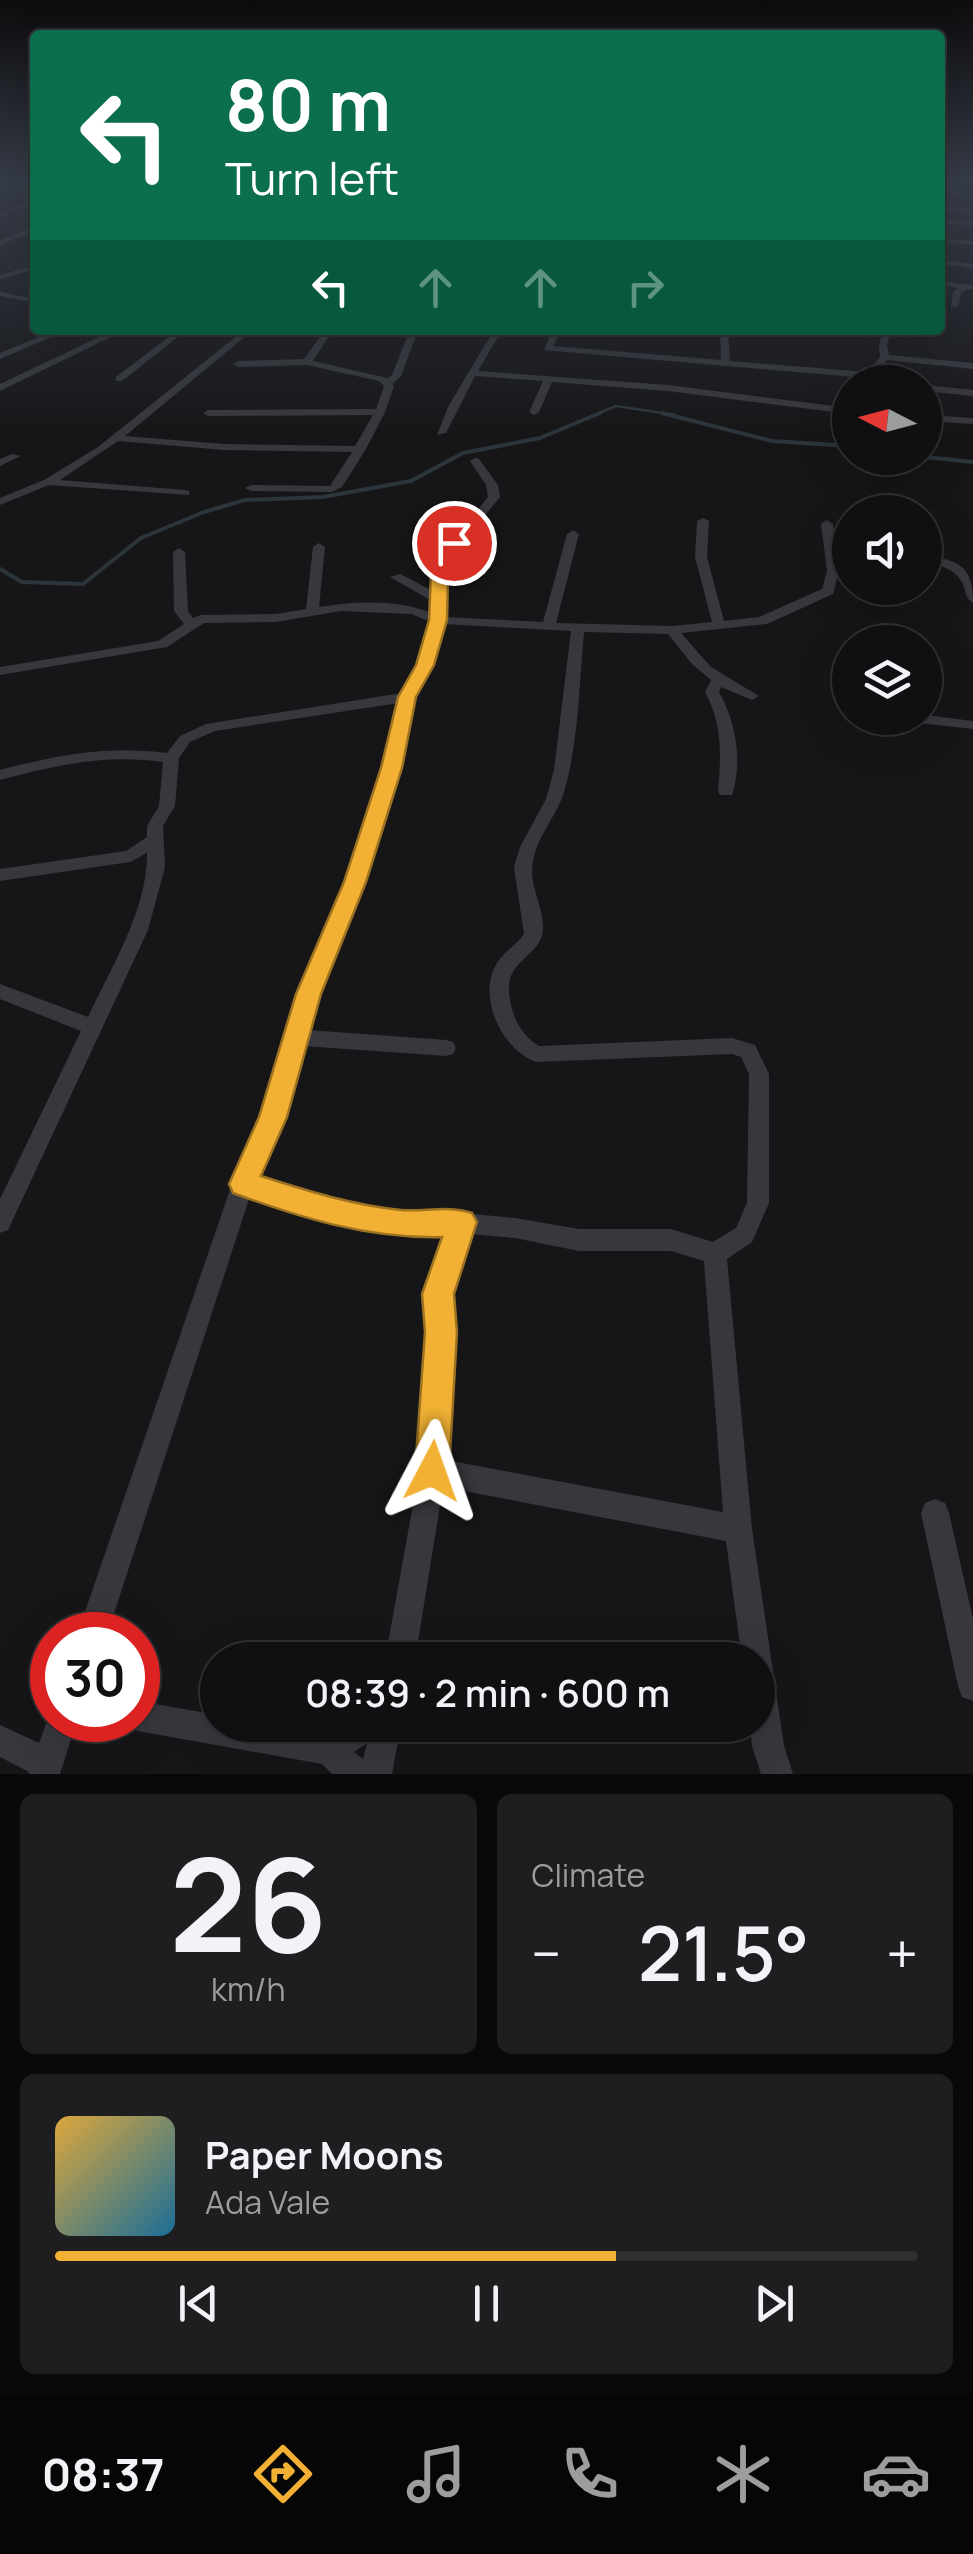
<!DOCTYPE html>
<html lang="en">
<head>
<meta charset="utf-8">
<style>
  :root { --surface:#101012; --page:#1e1e20; --text:#f1f3f6; --muted:#9c9d9f; --line:#303032; --accent:#f2b134 }
  body { margin:0; font-family:Manrope,sans-serif; background:var(--page); color:var(--text); height:100vh; display:flex; flex-direction:column; font-size:38px; white-space:nowrap }
  * { box-sizing:border-box; margin:0 }
  p { font-size:32px; color:var(--muted) }
  .icon { flex:none; width:55px; height:55px; fill:none; stroke:currentColor; stroke-width:2; stroke-linecap:round; stroke-linejoin:round }
  .map { position:relative; height:1774px; overflow:hidden }
  .panel { display:flex; flex-direction:column; gap:20px; padding:20px; background:#09090a; flex:1 }
  .panel>* { flex:none }
  .top-card { position:absolute; left:30px; top:30px; width:915px; height:305px; border-radius:10px; box-shadow:0 10px 40px #0002,0 0 0 2px var(--line); background:#0b6e4f; color:#fff; overflow:hidden }
  .needle { width:65px; rotate:276deg }
  .controls { position:absolute; left:832px; top:365px; display:grid; gap:20px }
  .controls a { display:grid; place-items:center; width:110px; height:110px; border-radius:50%; background:var(--surface); box-shadow:0 10px 40px #0002,0 0 0 2px var(--line); font-size:50px }
  .speed { position:absolute; left:30px; top:1612px; display:flex; gap:20px; font-size:50px; font-weight:700; text-align:center }
  .speed>* { display:grid; place-content:center; width:130px; height:130px; border-radius:50%; background:var(--surface); box-shadow:0 10px 40px #0002,0 0 0 2px var(--line); line-height:1 }
  .speed .limit { border:15px solid #d22; background:#fff; color:#111 }
  .pin { position:absolute; display:grid; place-items:center; width:85px; height:85px; color:#fff; margin:-42px; border:5px solid #fff; border-radius:50%; box-shadow:0 2px 10px #0007 }
  .me { position:absolute; width:110px; margin:-55px; rotate:4deg; stroke-linejoin:round; filter:drop-shadow(0 0 8px #0008) }
  .turn { display:flex; align-items:center; gap:35px; height:210px; padding:0 30px; font-size:45px }
  .turn .icon { width:130px; height:130px; stroke-width:2.5 }
  .turn b { display:block; font-size:70px; line-height:85px }
  .lanes { display:flex; align-items:center; height:95px; padding:0 30px; background:#0003; justify-content:center; gap:50px; direction:ltr }
  .lanes .off { opacity:.35 }
  .big { font-size:75px; font-weight:600; line-height:1.1 }
  .panel .widget { flex:1; display:flex; flex-direction:column; justify-content:center; gap:15px; min-width:0; padding:0 35px; border-radius:15px; background:var(--page) }
  .panel .dial { align-items:center; gap:0 }
  .dial b { font-size:130px; line-height:1 }
  .song { display:flex; align-items:center; gap:30px }
  .cover { width:120px; height:120px; border-radius:15px; background:linear-gradient(135deg,hsl(40 70% 55%),hsl(200 70% 35%)) }
  .played { height:10px; border-radius:5px; background:linear-gradient(90deg,var(--accent) 65%,var(--line) 65%) }
  .keys { display:flex; justify-content:space-around; direction:ltr }
  .heat { display:flex; justify-content:space-between; align-items:center; font-size:55px; direction:ltr }
  .panel .tiles { flex:1; display:grid; gap:20px; grid-template-columns:1fr 1fr }
  .widget:last-child { grid-column:span 2 }
  .trip { position:absolute; left:200px; top:1642px; width:575px; height:100px; border-radius:50px; background:var(--surface); box-shadow:0 10px 40px #0002,0 0 0 2px var(--line); font-weight:600; line-height:100px; text-align:center }
  .tabs { display:flex; height:160px; justify-content:space-around; align-items:center; background:#060607; color:var(--muted) }
  .tabs .icon { width:70px; height:70px }
  .tabs .current { color:var(--accent) }
  .tabs b { font-size:45px; color:var(--text) }
  .map>svg:first-child { display:block }
  .lines { fill:none; stroke-linecap:round; stroke-linejoin:round }
  .stream-far1 { stroke:#2c353c; stroke-width:2.5 }
  .stream { stroke:#2c353c; stroke-width:4 }
  .minor { fill:#37383d; fill-rule:evenodd }
  .route { fill:#f2b134; stroke:#9d7322; stroke-width:2.5 }
</style>
</head>
<body>
<div class="map">
<svg width="973" height="1774" viewBox="0 0 973 1774">
  <rect width="100%" height="100%" fill="#161618"/>
  <g class="lines">
    <!-- stream-far1 -->
    <path class="stream-far1" d="M594,415L616,406L675,415"/>
    <!-- stream -->
    <path class="stream" d="M662,413L772,441L850,446
      M925,457L973,462
      M0,569L22,582L83,584L141,538L204,512L245,500L323,497L411,481L463,453L540,438L600,413"/>
    <!-- minor -->
    <path class="minor" d="M0,185L35,188V192L0,189Z
      M940,191L973,194V198L940,195Z
      M35,198V202L0,217V213Z
      M940,206L973,209V213L940,210Z
      M940,219L973,222V226L940,223Z
      M35,226V231L0,245V240Z
      M940,238L973,241V245L940,242Z
      M940,260L973,264V268L940,264Z
      M35,265V269L0,279V275Z
      M940,281L973,285V289H967L961,293L958,306L951,308L953,292L958,288L940,285Z
      M0,292L35,299V303L0,296Z
      M114,330H125L0,391V384Z
      M178,330H187L122,381H116V377Z
      M244,330H253L125,436L224,444L355,446L373,415L208,416L203,413L208,410L376,409L384,386L379,381L307,365L238,367L233,364L238,361L304,359L325,330H333L313,361L387,378L392,375L410,330H418L401,376L392,384L394,386L385,412L366,449L342,487L332,492L251,491L245,488L251,485L330,486L352,452L224,450L118,441L60,480L185,490L189,491V495L49,485L0,505V498L44,480L98,447Z
      M494,330H502L478,371L668,385L850,408V414L668,391L552,382L539,412L534,415L529,412L543,381L475,376L446,433L437,435L449,405Z
      M553,330H561L553,346L721,360L720,330H728L730,361L854,371L870,370L880,357L879,346L883,330H891L887,346L889,355L973,363V369L887,360L876,375L854,377L544,350Z
      M51,332L58,334L0,359V353Z
      M925,385L973,390V396L925,391Z
      M925,415L973,418V424L925,421Z
      M12,454L21,456L0,466V459Z
      M475,458L479,459L498,485L500,497L451,558L446,574L445,617L543,622L567,534L573,530L579,534L556,623L672,626L712,622L695,557L697,521L703,518L709,521L707,557L724,621L759,617L822,589L827,571L821,524L827,520L833,524L839,571L833,594L767,624L681,633L711,667L759,696L752,700L721,687L719,692C736,722 743,761 732,795H720L718,791C721,755 723,725 705,692L711,680L692,664L668,634L584,632C579,685 579,740 564,792C557,816 537,836 533,862C528,885 544,906 543,930C541,955 509,960 509,987C509,1010 518,1033 539,1046L732,1038L755,1045L769,1074V1203L752,1242L727,1259L752,1529L784,1746L793,1774H761L752,1746L750,1725H758V1660H742L726,1541L443,1487L415,1660H385L419,1471L429,1332L426,1293L447,1234H407L350,1227L250,1196L107,1635H77L232,1184L262,1117L298,994L346,882L384,768L399,703L215,731L190,742L179,758L175,806L163,826L165,867L148,930L8,1230L0,1233V1199L81,1031L0,999V984L88,1017C111,968 148,908 147,853L130,862L0,881V869L126,851L147,837V826L159,806L163,762C106,754 55,765 0,780V770C57,755 108,745 167,753L180,736L206,724L402,693L418,665L431,622L411,614L341,611L276,622L204,623L167,647L0,675V667L158,641L184,624L174,611L173,552L179,548L185,552L188,611L193,618L201,615L276,614L306,609L313,547L319,543L325,547L319,607C355,601 397,599 432,613V601L390,577L400,574L433,591L439,557L488,497L486,485L470,461ZM443,624L571,631L554,770L546,799L520,847L514,867L524,934C517,945 504,951 497,963C476,996 502,1050 536,1062L732,1054L741,1057L749,1074L747,1203L736,1228L713,1242L671,1229H579L515,1218L462,1213L407,1214L350,1207L257,1178L284,1117L303,1046L446,1056L453,1054L456,1048L453,1042L446,1040L308,1030L318,994L364,882L400,768L414,697L432,665ZM470,1234L515,1238L579,1251H671L704,1261L723,1512L446,1460L453,1332L450,1293Z
      M925,555C960,561 973,566 973,603C964,597 967,592 962,582C954,568 939,565 925,563Z
      M842,701L850,703V711L837,708V702Z
      M925,715L973,721V729L911,722L904,718H925Z
      M935,1499L945,1503L949,1513L973,1619V1701L962,1697L958,1686L921,1513L925,1503Z
      M138,1701L218,1715V1725H276L326,1734L339,1725H401L392,1774H332L322,1764L138,1731L127,1727L124,1720H138ZM367,1743L363,1759L354,1752Z
      M52,1708V1720H77L60,1774H28L29,1772L0,1757V1725L39,1743Z"/>
  </g>
  <!-- sky -->
  <linearGradient id="sky" x2="0" y2="1"><stop stop-color="#0c0c0d"/><stop offset="0.42" stop-color="#363c48"/><stop offset="1" stop-color="#363c48" stop-opacity="0"/></linearGradient>
  <rect width="973" height="433" fill="url(#sky)"/>
  <!-- route -->
  <path class="route" d="M448,540L462,543L448,574L447,620L434,665L416,697L402,768L366,882L321,994L287,1117L261,1176C308,1191 352,1205 401,1210C424,1212 450,1205 472,1213L477,1222L454,1294L457,1332L449,1471L444,1483L432,1488L420,1483L415,1471L425,1332L422,1294L442,1237C369,1239 301,1218 233,1193L229,1184L259,1117L296,994L344,882L381,768L398,697L416,665L429,620L431,574Z"/>
</svg>
<div class="controls">
<a><svg class="needle" viewBox="-14 -14 28 28"><path d="M0-13l5 13h-10z" fill="#e53935"/><path d="M0 13l5-13h-10z" fill="#9c9d9f"/></svg></a>
<a><svg class="icon" aria-label="sound" viewBox="0 0 24 24"><path d="M4 9h4l5-4v14l-5-4H4zM17 9q2 3 0 6"/></svg></a>
<a><svg class="icon" aria-label="layers" viewBox="0 0 24 24"><path d="M12 4l9 5-9 5-9-5zM3 14l9 5 9-5"/></svg></a>
</div>
<div class="speed"><div class="limit">30</div></div>
<div class="pin" style="left:454px;top:543px;background:#d93025"><svg class="icon" aria-label="arrive" viewBox="0 0 24 24"><path d="M6 21V4h12l-3 4 3 4H6"/></svg></div>
<svg class="me" style="left:432px;top:1471px" viewBox="-20 -20 40 40"><path d="M0-17L14 15 0 8-14 15z" fill="#f2b134" stroke="#fff" stroke-width="4"/></svg>
<div class="trip">08:39 · 2 min · 600 m</div>
<div class="top-card">
<div class="turn"><svg class="icon" aria-label="left" viewBox="0 0 24 24"><path d="M17 20v-9H6M10 6l-5 5 5 5"/></svg><div><b>80 m</b>Turn left</div></div>
<div class="lanes"><svg class="icon" aria-label="left" viewBox="0 0 24 24"><path d="M17 20v-9H6M10 6l-5 5 5 5"/></svg><svg class="icon off" aria-label="ahead" viewBox="0 0 24 24"><path d="M12 20V5M6 11l6-6 6 6"/></svg><svg class="icon off" aria-label="ahead" viewBox="0 0 24 24"><path d="M12 20V5M6 11l6-6 6 6"/></svg><svg class="icon off" aria-label="right" viewBox="0 0 24 24"><path d="M7 20v-9h11M14 6l5 5-5 5"/></svg></div>
</div>
</div>
<section class="panel">
<div class="tiles">
<div class="widget dial"><b>26</b><p>km/h</p></div>
<div class="widget"><p>Climate</p>
<div class="heat"><a>−</a><b class="big">21.5°</b><a>+</a></div>
</div>
<div class="widget">
<div class="song"><i class="cover"></i><div><b>Paper Moons</b><p>Ada Vale</p></div></div>
<div class="played"></div>
<div class="keys"><svg class="icon" aria-label="previous" viewBox="0 0 24 24"><path d="M18 5L8 12l10 7zM5 5v14"/></svg><svg class="icon" aria-label="pause" viewBox="0 0 24 24"><path d="M8 5v14M16 5v14"/></svg><svg class="icon" aria-label="next" viewBox="0 0 24 24"><path d="M6 5l10 7-10 7zM19 5v14"/></svg></div>
</div>
</div>
</section>
<nav class="tabs">
<b>08:37</b>
<svg class="icon current" aria-label="directions" viewBox="0 0 24 24"><path d="M12 3l9 9-9 9-9-9zM9 14v-3h6M13 9l2 2-2 2"/></svg>
<svg class="icon" aria-label="music" viewBox="0 0 24 24"><path d="M9 18V5l10-2v13"/><circle cx="6" cy="18" r="3"/><circle cx="16" cy="16" r="3"/></svg>
<svg class="icon" aria-label="phone" viewBox="0 0 24 24"><path d="M5 4h4l2 5-3 2q2 4 5 5l2-3 5 2v4C11 20 4 13 5 4z"/></svg>
<svg class="icon" aria-label="climate" viewBox="0 0 24 24"><path d="M12 3v18M4 7l16 10M4 17L20 7"/></svg>
<svg class="icon" aria-label="car" viewBox="0 0 24 24"><path d="M5 17H2v-5l4-1 3-4h7l3 4 3 1v5h-3M9 17h6M6 11h13"/><circle cx="7" cy="17" r="2"/><circle cx="17" cy="17" r="2"/></svg>
</nav>
</body>
</html>
